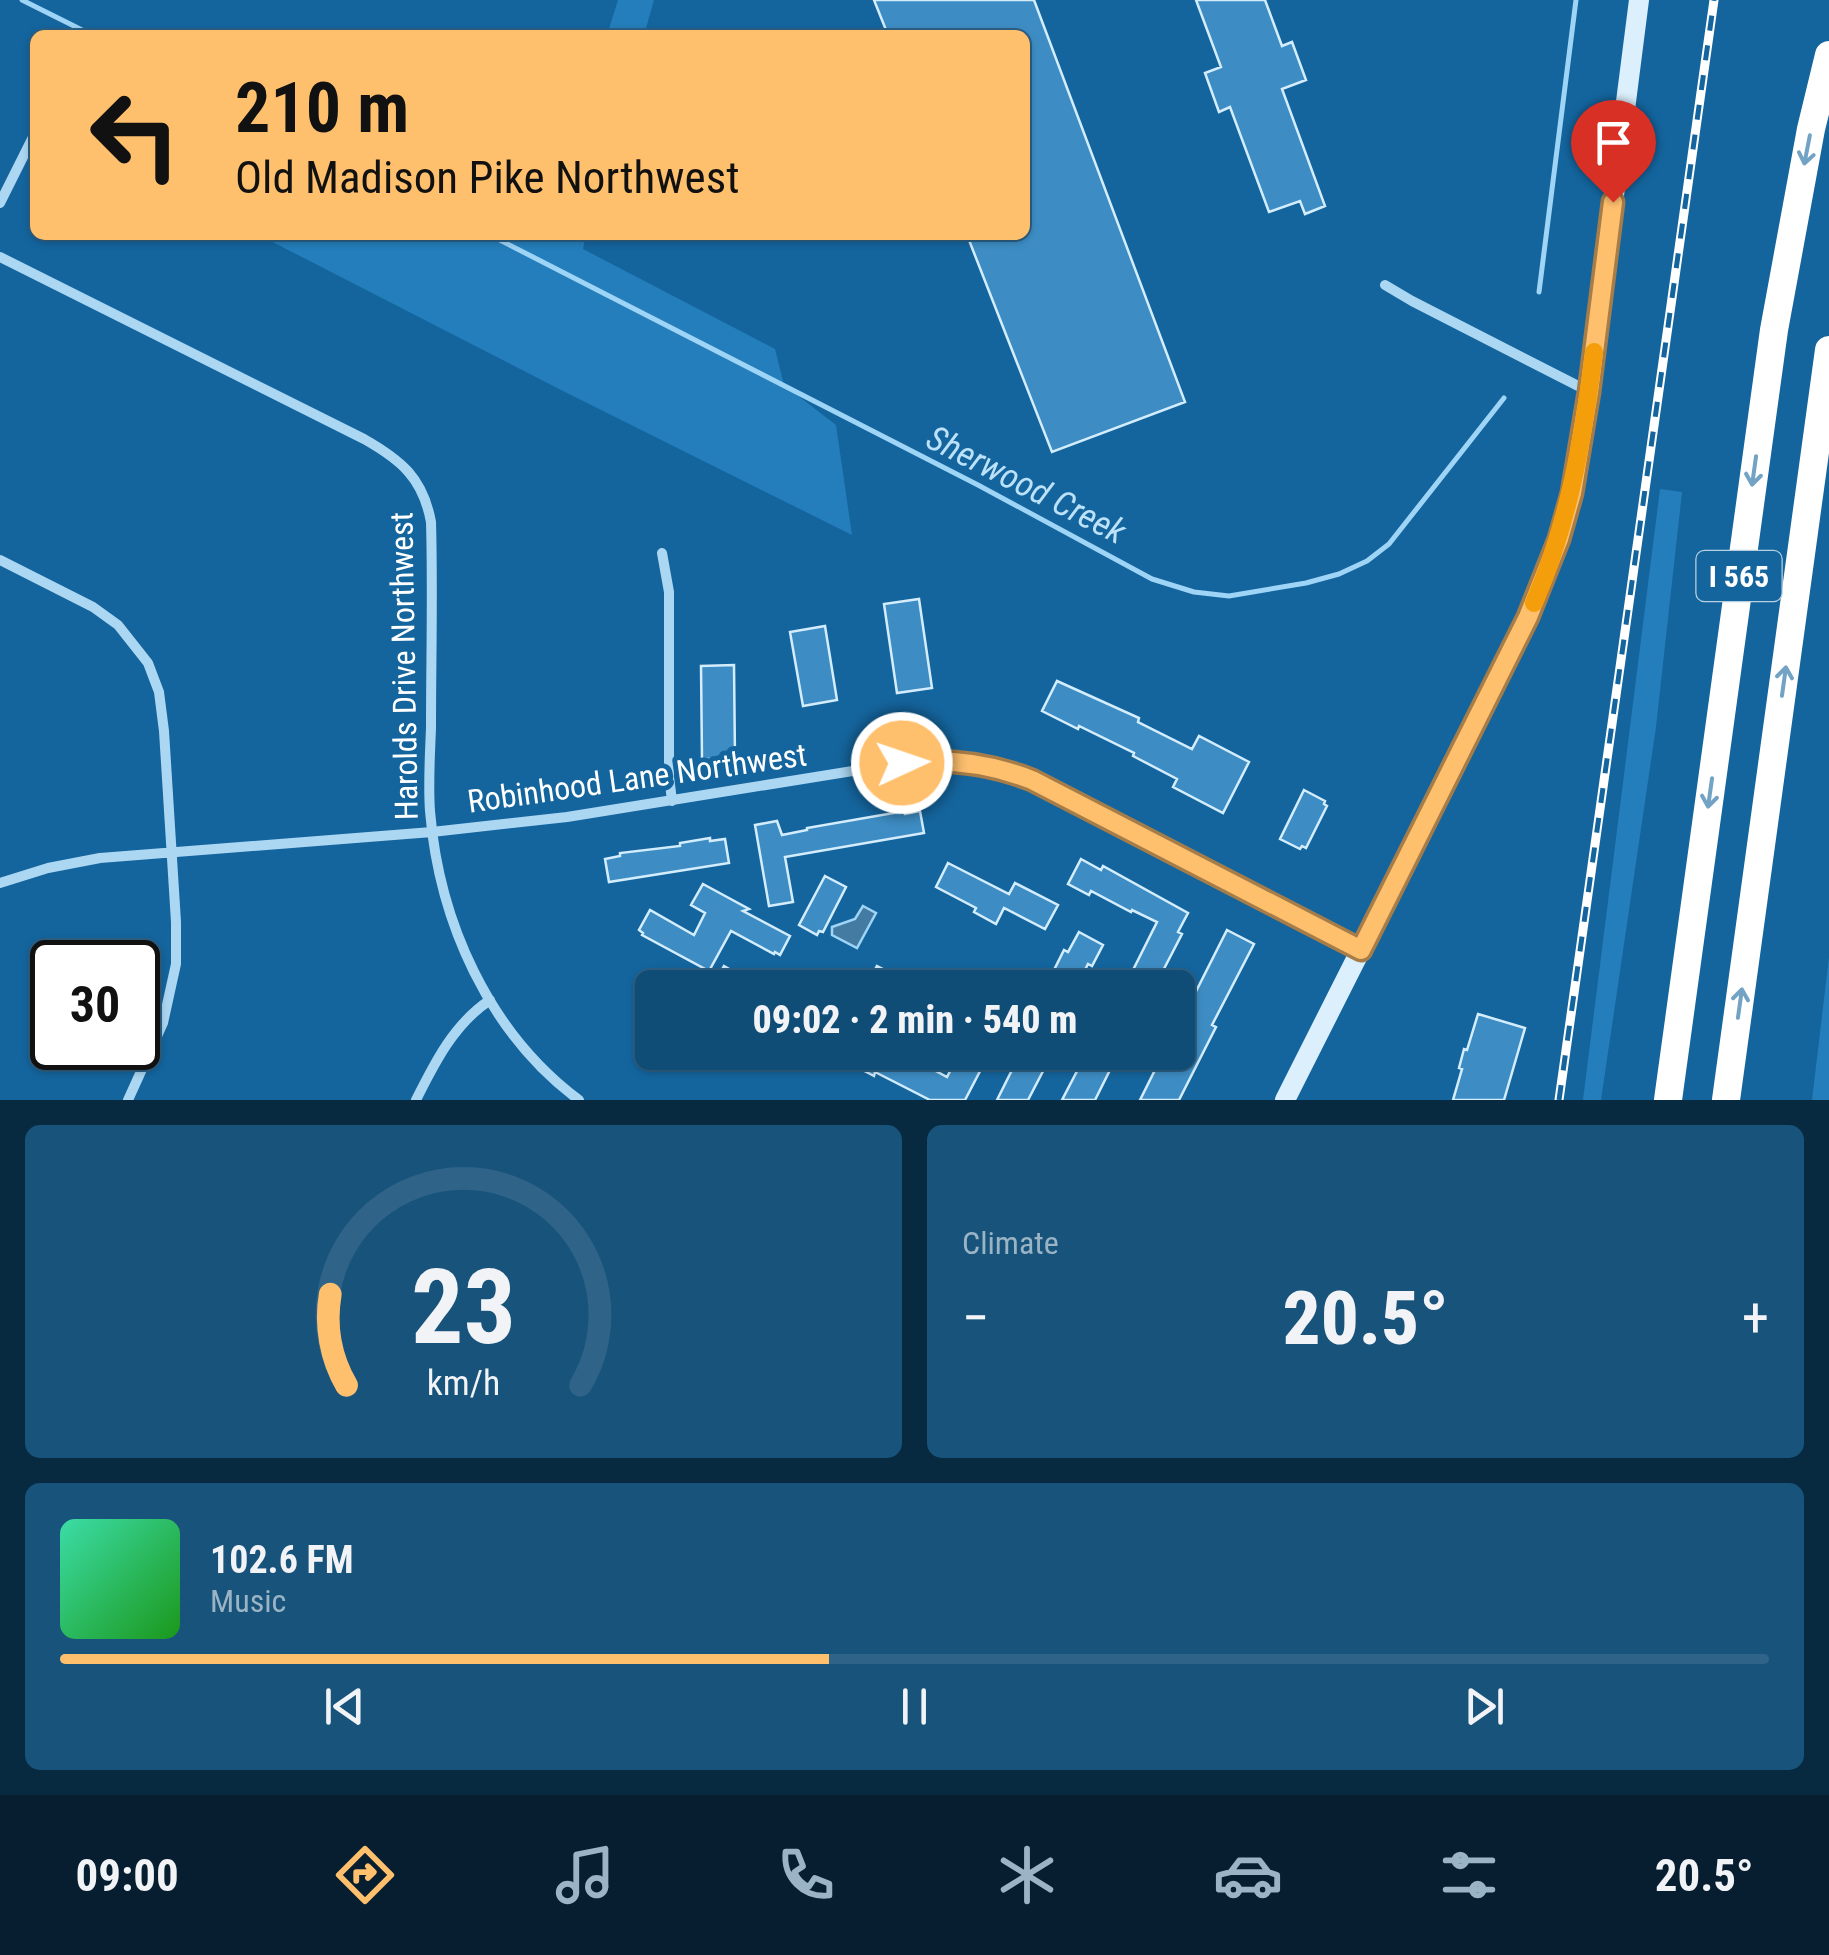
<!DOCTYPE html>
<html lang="en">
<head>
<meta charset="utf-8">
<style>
  :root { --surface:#0f4c76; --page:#18537b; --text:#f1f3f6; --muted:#9bb4c5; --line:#2f6388; --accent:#ffc06e }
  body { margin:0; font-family:"Roboto Condensed",sans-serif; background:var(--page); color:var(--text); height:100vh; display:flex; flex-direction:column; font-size:38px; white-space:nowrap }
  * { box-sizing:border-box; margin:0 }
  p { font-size:32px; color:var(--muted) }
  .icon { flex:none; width:55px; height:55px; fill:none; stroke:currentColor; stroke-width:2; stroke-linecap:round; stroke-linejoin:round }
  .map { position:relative; height:1100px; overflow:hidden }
  .details { display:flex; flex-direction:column; gap:25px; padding:25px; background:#082a41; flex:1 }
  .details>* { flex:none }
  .top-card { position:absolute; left:30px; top:30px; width:1000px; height:210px; border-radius:15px; box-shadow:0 2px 8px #0004,0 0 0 2px var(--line); background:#ffc06e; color:#111; overflow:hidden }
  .speed { position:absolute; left:30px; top:940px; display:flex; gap:20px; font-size:50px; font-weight:700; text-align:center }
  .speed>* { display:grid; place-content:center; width:130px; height:130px; border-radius:50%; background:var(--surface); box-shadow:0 2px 8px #0004,0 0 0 2px var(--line); line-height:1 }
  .speed .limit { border:5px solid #111; border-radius:15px; background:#fff; color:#111 }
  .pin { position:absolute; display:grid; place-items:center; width:85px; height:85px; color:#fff; margin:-102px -42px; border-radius:50% 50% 50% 0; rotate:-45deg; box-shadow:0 0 10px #0007 }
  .pin .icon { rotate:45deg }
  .me { position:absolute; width:110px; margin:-55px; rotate:87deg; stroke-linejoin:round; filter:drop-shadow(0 0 8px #0008) }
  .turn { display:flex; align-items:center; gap:35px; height:210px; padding:0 40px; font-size:45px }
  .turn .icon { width:130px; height:130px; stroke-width:2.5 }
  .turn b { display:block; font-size:70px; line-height:85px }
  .big { font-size:75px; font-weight:800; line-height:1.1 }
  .details .tile { flex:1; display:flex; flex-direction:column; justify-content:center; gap:15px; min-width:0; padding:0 35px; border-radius:15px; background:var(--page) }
  .details .dial { align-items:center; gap:0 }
  .dial svg { height:260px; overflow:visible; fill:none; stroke:var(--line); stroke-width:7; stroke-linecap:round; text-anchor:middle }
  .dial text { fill:var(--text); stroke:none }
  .song { display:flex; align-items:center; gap:30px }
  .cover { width:120px; height:120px; border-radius:15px; background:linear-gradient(135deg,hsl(160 70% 55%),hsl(120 70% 35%)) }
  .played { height:10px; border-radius:5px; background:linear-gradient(90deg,var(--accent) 45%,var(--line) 45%) }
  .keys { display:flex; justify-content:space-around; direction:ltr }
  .heat { display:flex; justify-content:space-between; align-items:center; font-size:55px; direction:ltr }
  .details .tiles { flex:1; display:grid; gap:25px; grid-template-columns:1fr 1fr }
  .tile:last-child { grid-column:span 2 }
  .trip { position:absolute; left:635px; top:970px; width:560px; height:100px; border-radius:15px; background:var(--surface); box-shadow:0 2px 8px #0004,0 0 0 2px var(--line); font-weight:800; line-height:100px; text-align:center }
  .tabs { display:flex; height:160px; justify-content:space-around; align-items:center; background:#061e2f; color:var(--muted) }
  .tabs .icon { width:70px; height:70px }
  .tabs .active { color:var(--accent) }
  .tabs b { font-size:45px; color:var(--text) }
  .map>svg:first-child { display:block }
  .green { fill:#247ebb }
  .water { fill:#447ba3; stroke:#9ed4f6; stroke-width:2.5 }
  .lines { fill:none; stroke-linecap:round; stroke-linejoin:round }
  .stream { stroke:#9ed4f6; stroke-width:5 }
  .building { fill:#3d8dc4; stroke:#d4edfd; stroke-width:2.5 }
  .street { stroke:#acd7f3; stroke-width:10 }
  .secondary { stroke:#dbeffd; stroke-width:20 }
  .highway { stroke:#fff; stroke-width:28 }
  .rail-casing { stroke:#fff; stroke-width:9 }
  .rail { stroke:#14659e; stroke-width:5; stroke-dasharray:15; stroke-linecap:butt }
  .oneway { stroke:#72a3c5 }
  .route-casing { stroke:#a67d48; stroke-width:25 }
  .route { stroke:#ffc06e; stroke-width:18 }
  .slow { stroke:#f59e0b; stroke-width:18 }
  .labels { text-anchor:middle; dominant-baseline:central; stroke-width:10; stroke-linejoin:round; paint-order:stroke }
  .shield { fill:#14659e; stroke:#b8d1e2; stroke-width:2.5 }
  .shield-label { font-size:30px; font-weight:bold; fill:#fff }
  .street-label { font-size:32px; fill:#fff; stroke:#14659e }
  .water-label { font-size:35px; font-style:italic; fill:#bce2fa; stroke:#14659e }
</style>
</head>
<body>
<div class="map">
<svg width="1829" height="1100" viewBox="0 0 1829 1100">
  <rect width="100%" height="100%" fill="#14659e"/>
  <!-- green -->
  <path class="green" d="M618,0H654L644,35H607Z
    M259,235H586L583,249L775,349L784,385L836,425L852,535L563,391Z
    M1660,489L1682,492L1656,727L1601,1100H1583Z
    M1829,957V1100H1812Z"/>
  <!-- water -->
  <path class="water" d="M863,906L876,913L857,948L832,935V927L855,919Z"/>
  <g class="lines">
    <!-- stream -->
    <path class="stream" d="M22,0L92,35
      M490,235L978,485L1152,579L1194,592L1229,596L1306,583L1339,574L1367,561L1389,544L1504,398
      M1539,292L1576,0"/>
  </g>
  <!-- building -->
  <path class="building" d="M874,0H1034L1185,402L1052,452L967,235H1025V35H888Z
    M1196,0H1265L1282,46L1292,42L1306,80L1282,89L1325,206L1305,214L1300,201L1269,212L1230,107L1219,112L1205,73L1221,67Z
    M919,599L932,688L897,693L884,604Z
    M825,626L837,700L803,706L790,632Z
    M734,665L735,759H702L701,666Z
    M1057,681L1139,718L1138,722L1192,749L1199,736L1249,762L1223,813L1173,787L1177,779L1133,756L1134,753L1079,726L1078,729L1042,711Z
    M1304,790L1325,801L1324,804L1327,806L1306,848L1302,846L1300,849L1280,839Z
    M905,811V814L920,811L924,833L785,857L793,902L769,906L755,825L777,821L782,835L807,830V828Z
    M710,838V841L725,839L729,863L609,882L605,859L620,856V853L680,846V843Z
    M1081,859L1101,870L1103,866L1188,913L1178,932L1182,934L1154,988H1124L1157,922L1132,910L1131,912L1091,891L1089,895L1068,884Z
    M948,863L1009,894L1015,883L1058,905L1045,929L1004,908L996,924L974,912L976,908L936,887Z
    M825,876L846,887L823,932L819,931L817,935L799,925Z
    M703,884L749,909L743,911L790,936L780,955L775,952L774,954L731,931L709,971L642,935L643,933L639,930L650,910L694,935L705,913L691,905Z
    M1227,930L1254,944L1212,1025L1216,1027L1179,1100H1140L1164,1052H1178V1027Z
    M1079,932L1103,945L1092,966L1088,964L1076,988H1045L1064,950L1068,952Z
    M724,966L763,988H712Z
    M877,966L899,977L894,988H865Z
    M1478,1014L1525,1028L1504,1100H1453L1462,1069L1459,1068L1464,1049L1467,1050Z
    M859,1052H901L947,1077L960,1052H990L965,1100H930L875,1072L874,1076L853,1065Z
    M1021,1052H1053L1028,1100H997Z
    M1087,1052H1119L1095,1100H1062Z"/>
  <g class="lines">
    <!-- street -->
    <path class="street" d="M0,203L35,133
      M0,257L364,439C401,460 423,478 431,522C433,590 431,659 431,728C430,755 428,783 430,811C439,922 489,1033 579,1100
      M1385,285L1412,301L1588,391
      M662,553L669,592V776L672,801
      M0,560L93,607L118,625L148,663L159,692L164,731L176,922V964L163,1023L128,1100
      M0,883L48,868L100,858L432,832L567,817L902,763C948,758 989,763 1031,781L1360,949
      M416,1100C435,1062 454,1024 490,1000"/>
    <!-- secondary -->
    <path class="secondary" d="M1285,1100L1516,642L1552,559L1572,493L1589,391L1639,0"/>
    <!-- highway -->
    <path class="highway" d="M1668,1100L1774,330L1811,129L1829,55
      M1726,1100L1829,350"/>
    <!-- rail casing -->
    <g class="rail-casing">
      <path id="rail" d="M1559,1100L1714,0"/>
    </g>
    <!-- rail -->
    <use href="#rail" class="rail"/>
  </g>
  <!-- one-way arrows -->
  <defs><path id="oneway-shaft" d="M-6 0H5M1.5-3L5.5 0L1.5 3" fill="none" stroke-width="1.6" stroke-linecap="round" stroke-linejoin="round" transform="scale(2.5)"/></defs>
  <g class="oneway">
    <use href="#oneway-shaft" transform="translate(1807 150) rotate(101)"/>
    <use href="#oneway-shaft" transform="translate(1754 471) rotate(98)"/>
    <use href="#oneway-shaft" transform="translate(1784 681) rotate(-82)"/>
    <use href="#oneway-shaft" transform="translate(1710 793) rotate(98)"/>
    <use href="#oneway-shaft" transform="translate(1740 1003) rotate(-82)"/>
  </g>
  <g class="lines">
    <!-- route casing -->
    <g class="route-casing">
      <path id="route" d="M902,763C948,758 989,763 1032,780L1361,950L1528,617L1559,539L1572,493L1589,392L1613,202"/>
    </g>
    <!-- route -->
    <use href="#route" class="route"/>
    <!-- slow -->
    <path class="slow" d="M1534,603C1569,522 1583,439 1594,352"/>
  </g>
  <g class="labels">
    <!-- shield labels -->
    <rect class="shield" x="1696.5" y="551" width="85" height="50" rx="8"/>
    <g class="shield-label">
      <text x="1739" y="576">I 565</text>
    </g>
    <!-- street labels -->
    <g class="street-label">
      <text transform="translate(404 666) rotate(-91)">Harolds Drive Northwest</text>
      <text transform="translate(637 778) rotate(-8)">Robinhood Lane Northwest</text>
    </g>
    <!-- water labels -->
    <g class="water-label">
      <text transform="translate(1026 485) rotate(27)">Sherwood Creek</text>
    </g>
  </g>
</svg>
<div class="speed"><div class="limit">30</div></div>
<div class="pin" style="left:1613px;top:202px;background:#d93025"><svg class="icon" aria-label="arrive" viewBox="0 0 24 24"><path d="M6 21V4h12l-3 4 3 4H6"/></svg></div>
<svg class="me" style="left:902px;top:763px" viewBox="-20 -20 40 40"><circle r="17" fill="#ffc06e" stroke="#fff" stroke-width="3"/><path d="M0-11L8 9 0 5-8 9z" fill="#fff"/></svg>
<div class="trip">09:02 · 2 min · 540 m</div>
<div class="top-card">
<div class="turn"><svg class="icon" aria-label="left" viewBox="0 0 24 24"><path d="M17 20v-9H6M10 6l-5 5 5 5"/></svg><div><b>210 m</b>Old Madison Pike Northwest</div></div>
</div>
</div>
<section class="details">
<div class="tiles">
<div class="tile dial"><svg viewBox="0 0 100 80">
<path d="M14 69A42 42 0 1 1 86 69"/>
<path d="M14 69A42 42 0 0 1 9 41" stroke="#ffc06e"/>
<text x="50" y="56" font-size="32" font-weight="700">23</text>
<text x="50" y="72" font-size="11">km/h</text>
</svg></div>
<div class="tile"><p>Climate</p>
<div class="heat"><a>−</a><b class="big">20.5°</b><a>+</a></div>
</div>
<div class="tile">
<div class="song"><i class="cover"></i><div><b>102.6 FM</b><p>Music</p></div></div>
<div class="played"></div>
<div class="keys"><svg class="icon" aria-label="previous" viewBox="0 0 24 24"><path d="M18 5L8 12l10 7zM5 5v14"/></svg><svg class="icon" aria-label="pause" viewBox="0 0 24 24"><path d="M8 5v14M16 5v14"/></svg><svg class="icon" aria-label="next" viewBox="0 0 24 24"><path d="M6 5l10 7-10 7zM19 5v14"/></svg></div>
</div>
</div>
</section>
<nav class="tabs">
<b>09:00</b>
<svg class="icon active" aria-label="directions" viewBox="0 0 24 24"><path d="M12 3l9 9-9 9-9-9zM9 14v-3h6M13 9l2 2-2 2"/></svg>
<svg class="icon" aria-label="music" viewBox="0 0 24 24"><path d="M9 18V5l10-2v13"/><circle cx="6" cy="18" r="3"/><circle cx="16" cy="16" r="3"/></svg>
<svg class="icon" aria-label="phone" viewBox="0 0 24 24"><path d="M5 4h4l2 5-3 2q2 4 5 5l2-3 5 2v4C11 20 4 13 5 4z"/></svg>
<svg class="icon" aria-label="climate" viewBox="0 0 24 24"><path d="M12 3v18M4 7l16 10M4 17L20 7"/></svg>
<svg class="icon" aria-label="car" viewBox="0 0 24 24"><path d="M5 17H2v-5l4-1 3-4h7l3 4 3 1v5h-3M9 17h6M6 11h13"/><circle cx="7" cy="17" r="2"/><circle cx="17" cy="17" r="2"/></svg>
<svg class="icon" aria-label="filters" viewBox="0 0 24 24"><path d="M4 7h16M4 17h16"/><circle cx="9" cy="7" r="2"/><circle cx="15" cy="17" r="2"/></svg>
<b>20.5°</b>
</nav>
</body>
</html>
